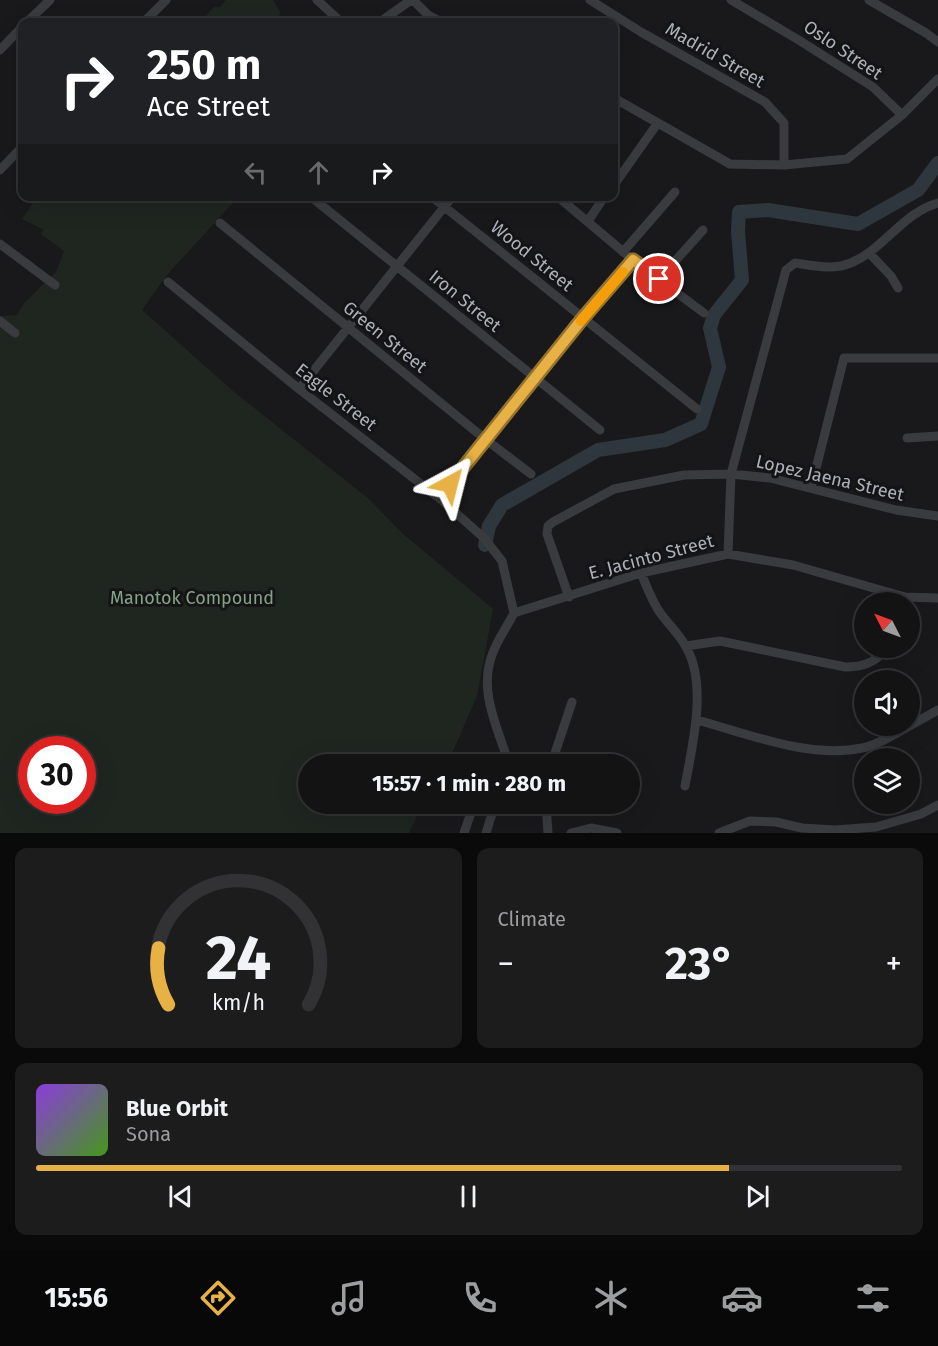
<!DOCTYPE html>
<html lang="en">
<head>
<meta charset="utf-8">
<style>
  :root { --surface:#131314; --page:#1c1c1d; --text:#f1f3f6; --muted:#9d9ea0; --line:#323234; --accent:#e7b145 }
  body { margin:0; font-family:"Fira Sans",sans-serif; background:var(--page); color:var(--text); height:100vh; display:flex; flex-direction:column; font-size:22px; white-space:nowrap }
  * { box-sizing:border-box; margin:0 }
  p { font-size:20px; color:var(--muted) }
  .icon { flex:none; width:33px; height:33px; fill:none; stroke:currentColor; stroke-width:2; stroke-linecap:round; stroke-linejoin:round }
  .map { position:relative; height:833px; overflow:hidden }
  .drawer { display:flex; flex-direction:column; gap:15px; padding:15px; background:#0a0a0b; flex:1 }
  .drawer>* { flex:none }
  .banner { position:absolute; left:18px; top:18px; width:600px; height:183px; border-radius:12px; box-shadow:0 6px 24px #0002,0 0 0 2px var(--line); background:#202124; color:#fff; overflow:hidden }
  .needle { width:39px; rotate:312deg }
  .tools { position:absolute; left:854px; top:592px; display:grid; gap:12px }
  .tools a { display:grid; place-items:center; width:66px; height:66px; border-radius:50%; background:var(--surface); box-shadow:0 6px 24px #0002,0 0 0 2px var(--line); font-size:30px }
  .speed { position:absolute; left:18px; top:736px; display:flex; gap:12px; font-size:30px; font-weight:700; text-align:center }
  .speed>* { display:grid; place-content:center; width:78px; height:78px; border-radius:50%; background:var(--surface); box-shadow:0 6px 24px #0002,0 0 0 2px var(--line); line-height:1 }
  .speed .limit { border:9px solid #d22; background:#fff; color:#111 }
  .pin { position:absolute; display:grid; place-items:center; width:51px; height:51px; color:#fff; margin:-26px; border:3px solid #fff; border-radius:50%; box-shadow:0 2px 6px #0007 }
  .me { position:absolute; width:66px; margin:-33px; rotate:38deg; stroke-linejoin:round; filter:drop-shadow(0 0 4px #0008) }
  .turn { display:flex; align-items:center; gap:21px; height:126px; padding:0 30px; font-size:27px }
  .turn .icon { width:78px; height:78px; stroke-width:2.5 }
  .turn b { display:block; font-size:42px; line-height:51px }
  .lanes { display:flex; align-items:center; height:57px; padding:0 30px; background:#0003; justify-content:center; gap:30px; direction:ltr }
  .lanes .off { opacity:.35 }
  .big { font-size:45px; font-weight:700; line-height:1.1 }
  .drawer .tile { flex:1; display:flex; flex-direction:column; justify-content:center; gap:9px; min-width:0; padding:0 21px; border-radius:12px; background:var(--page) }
  .drawer .dial { align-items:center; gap:0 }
  .dial svg { height:156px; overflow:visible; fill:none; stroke:var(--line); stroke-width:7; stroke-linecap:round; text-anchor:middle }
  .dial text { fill:var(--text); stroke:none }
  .song { display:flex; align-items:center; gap:18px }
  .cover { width:72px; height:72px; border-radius:9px; background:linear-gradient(135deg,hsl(270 70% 55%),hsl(100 70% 35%)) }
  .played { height:6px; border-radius:3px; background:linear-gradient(90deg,var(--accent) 80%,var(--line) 80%) }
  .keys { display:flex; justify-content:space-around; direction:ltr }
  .heat { display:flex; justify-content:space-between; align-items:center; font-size:33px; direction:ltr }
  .drawer .tiles { flex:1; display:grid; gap:15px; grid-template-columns:1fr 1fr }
  .tile:last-child { grid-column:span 2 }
  .trip { position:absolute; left:298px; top:754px; width:342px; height:60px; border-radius:30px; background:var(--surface); box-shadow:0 6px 24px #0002,0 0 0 2px var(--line); font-weight:700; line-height:60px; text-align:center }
  .tab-bar { display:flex; height:96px; justify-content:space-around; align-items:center; background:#080808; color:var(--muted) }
  .tab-bar .icon { width:42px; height:42px }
  .tab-bar .on { color:var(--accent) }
  .tab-bar b { font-size:27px; color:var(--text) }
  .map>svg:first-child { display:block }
  .green { fill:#1f2620; fill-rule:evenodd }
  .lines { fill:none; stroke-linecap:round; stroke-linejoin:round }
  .river { stroke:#2f373e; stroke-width:14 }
  .minor { stroke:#3a3b3f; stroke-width:9 }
  .route-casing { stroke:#96732d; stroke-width:15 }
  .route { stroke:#e7b145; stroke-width:10 }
  .slow { stroke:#f59e0b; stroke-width:10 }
  .labels { text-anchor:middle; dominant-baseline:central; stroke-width:6; stroke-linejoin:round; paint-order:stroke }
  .street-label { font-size:18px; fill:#acb0b9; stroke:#141416 }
  .park-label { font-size:18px; fill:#84a386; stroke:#141416 }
</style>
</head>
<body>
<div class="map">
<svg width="938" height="833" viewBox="0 0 938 833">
  <rect width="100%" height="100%" fill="#19191b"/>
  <!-- green -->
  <path class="green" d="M226,0H273L281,13L279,15L287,22H201L214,7H220Z
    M37,197H238L167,275L142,310L233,391L369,499L402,533L493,609L477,696L447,765H309V804H423L409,833H0V316L17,315L24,303L56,272L64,251L41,234L44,230L22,219ZM32,750H82V801H32Z"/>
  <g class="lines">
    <!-- river -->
    <path class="river" d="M485,545L489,526L502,505L598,450L665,440L701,424L719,367L710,328L714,315L742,280L738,231L739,212L768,210L858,224L918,190L938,163"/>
    <!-- minor -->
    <path class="minor" d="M317,0L341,22
      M413,0L428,15L441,22
      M590,0L641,32L765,102L784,123V165
      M731,0L797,39L873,87L902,115
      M869,0L926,33L938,42
      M27,22L50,0
      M144,22L166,0
      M380,22L411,0
      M0,50L22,27
      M614,98L730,164L784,165L847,159L902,115L938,79
      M0,170L22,147
      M614,185L657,124
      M310,196L600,430
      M431,196L697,409
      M557,196L633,260L704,313
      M588,221L605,196
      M220,223L485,439L531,474
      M0,244L55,285
      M623,252L675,192
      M869,253L891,276L898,288
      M659,279L703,230
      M168,282L299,389L439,498L484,538L502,561L514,613C507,627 497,640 492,655C479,690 496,724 507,758L506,765
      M0,321L15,333
      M299,389L453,196
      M907,438L938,436
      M811,488L844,358H938
      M439,498L583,318L633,260
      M728,554L731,474L786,270L795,263C810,265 826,269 841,266C880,257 900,213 938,203
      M641,573C647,587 652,602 661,614C669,625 680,635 686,647C708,684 692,747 685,786
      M569,597L547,534L548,526L553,522L614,489L684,475L731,474L770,478L896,510L938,516
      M514,613L641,573L728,554L793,565L905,597L938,598
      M686,646L720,641L845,667C863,667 875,663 887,648
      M697,720C748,734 810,759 862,748C878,745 895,734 909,726
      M909,726L938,710
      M553,765L556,750L572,702
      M546,804L548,833
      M464,833L474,804
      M486,833L495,804
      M571,833L591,828L617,833
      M719,833L750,821L776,822L802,828L835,830L876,827L921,814L938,805"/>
  </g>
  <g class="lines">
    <!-- route casing -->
    <g class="route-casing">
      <path id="route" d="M450,484L583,318L633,260L659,279"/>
    </g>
    <!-- route -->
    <use href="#route" class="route"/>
    <!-- slow -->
    <path class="slow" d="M581,321L623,272"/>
  </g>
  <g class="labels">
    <!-- street labels -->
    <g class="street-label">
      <text transform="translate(843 50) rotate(34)">Oslo Street</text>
      <text transform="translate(715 55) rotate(30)">Madrid Street</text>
      <text transform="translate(532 256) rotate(39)">Wood Street</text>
      <text transform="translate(465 301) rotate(39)">Iron Street</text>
      <text transform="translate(385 337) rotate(39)">Green Street</text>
      <text transform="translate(336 397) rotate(38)">Eagle Street</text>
      <text transform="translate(830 478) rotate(13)">Lopez Jaena Street</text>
      <text transform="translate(651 557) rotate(-15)">E. Jacinto Street</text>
    </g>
    <!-- park labels -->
    <g class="park-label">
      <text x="192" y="598">Manotok Compound</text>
    </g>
  </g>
</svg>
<div class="tools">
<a><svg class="needle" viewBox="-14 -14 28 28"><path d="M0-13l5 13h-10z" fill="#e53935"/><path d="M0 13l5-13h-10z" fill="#9d9ea0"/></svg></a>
<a><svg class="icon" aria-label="sound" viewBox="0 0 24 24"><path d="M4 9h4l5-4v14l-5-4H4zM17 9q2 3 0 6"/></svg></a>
<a><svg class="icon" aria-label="layers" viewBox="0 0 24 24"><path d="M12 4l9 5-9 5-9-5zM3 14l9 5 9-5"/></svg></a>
</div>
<div class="speed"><div class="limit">30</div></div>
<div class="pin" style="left:659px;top:279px;background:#d93025"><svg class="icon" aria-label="arrive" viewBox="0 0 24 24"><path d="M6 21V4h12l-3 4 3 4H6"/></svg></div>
<svg class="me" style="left:450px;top:484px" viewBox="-20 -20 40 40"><path d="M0-17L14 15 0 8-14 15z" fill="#e7b145" stroke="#fff" stroke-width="4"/></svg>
<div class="trip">15:57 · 1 min · 280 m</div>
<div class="banner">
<div class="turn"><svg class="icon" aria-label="right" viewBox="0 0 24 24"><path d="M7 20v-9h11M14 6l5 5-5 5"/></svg><div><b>250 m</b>Ace Street</div></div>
<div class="lanes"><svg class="icon off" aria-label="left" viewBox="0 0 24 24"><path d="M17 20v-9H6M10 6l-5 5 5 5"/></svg><svg class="icon off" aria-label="ahead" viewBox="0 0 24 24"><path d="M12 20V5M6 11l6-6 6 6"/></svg><svg class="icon" aria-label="right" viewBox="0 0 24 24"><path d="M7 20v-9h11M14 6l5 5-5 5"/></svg></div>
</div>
</div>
<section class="drawer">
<div class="tiles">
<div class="tile dial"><svg viewBox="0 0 100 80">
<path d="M14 69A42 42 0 1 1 86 69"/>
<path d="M14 69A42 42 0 0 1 9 40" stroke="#e7b145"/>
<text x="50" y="56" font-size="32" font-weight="700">24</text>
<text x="50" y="72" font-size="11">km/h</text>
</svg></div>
<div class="tile"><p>Climate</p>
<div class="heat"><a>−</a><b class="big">23°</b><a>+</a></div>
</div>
<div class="tile">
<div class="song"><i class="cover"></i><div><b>Blue Orbit</b><p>Sona</p></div></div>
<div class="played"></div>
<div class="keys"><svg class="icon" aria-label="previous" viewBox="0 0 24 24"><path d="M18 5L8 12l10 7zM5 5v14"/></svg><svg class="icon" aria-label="pause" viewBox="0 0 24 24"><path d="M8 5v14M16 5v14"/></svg><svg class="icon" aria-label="next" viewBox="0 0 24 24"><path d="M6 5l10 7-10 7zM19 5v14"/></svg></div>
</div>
</div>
</section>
<nav class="tab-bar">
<b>15:56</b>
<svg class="icon on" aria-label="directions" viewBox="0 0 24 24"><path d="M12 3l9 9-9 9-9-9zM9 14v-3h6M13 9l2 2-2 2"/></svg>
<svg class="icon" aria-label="music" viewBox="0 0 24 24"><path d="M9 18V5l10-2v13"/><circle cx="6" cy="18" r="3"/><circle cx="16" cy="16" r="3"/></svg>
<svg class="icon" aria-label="phone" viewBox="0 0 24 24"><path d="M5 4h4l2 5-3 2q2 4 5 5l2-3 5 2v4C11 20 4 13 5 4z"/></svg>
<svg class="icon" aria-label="climate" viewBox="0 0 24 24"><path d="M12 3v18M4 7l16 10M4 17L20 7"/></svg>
<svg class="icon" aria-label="car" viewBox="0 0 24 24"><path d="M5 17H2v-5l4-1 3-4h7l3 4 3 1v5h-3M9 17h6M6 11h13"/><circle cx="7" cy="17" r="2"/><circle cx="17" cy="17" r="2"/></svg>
<svg class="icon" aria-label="filters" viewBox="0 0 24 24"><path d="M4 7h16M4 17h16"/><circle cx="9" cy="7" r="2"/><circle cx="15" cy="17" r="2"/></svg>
</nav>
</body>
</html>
